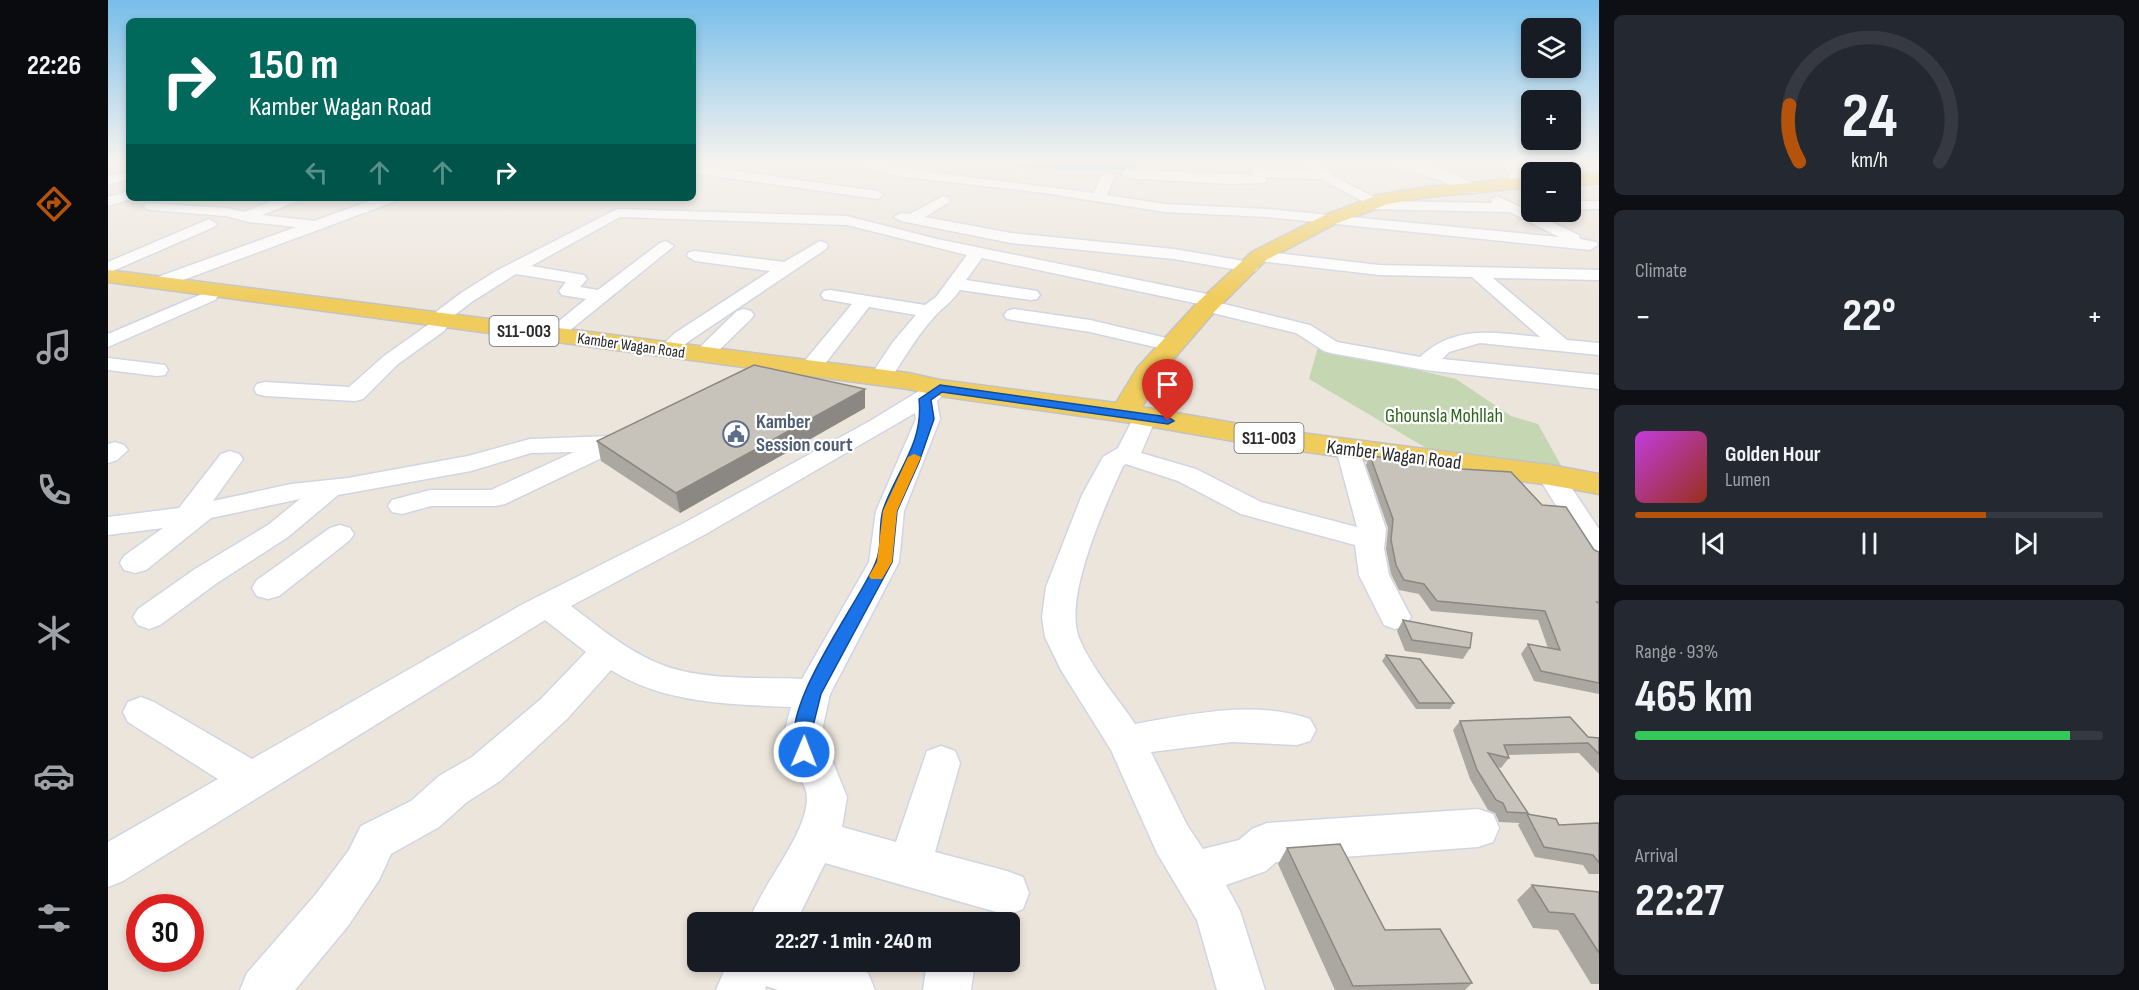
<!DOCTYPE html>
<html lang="en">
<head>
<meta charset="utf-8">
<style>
  :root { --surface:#171b24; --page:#242831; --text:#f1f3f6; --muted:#9ea1a6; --line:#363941; --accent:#b45309 }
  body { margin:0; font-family:"Sofia Sans Condensed",sans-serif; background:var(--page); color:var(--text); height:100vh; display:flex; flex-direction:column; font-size:22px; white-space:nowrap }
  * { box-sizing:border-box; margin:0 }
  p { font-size:20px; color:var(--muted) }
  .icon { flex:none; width:33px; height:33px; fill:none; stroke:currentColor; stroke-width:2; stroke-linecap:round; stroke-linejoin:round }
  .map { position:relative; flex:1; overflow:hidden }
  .side { display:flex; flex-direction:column; gap:15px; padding:15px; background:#0d0f14; width:540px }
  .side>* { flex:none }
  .hud { position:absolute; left:18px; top:18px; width:570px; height:183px; border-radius:9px; box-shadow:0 3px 9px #0003; background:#00695c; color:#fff; overflow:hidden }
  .fabs { position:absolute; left:1413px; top:18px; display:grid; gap:12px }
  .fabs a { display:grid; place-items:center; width:60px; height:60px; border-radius:9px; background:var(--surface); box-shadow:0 3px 9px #0003; font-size:30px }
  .speed { position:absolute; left:18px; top:894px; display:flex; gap:12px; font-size:30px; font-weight:700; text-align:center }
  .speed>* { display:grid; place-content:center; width:78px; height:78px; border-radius:50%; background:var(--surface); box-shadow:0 3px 9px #0003; line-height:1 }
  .speed .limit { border:9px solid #d22; background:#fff; color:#111 }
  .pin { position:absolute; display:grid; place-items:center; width:51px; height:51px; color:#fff; margin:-62px -26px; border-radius:50% 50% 50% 0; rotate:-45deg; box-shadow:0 0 6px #0007 }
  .pin .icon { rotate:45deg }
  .me { position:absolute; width:66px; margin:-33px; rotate:1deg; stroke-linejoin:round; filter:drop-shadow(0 0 4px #0008) }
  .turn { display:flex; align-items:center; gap:21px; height:126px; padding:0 24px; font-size:27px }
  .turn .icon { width:78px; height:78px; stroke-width:2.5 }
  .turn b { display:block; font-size:42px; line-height:51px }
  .lanes { display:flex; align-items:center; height:57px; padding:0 24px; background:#0003; justify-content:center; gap:30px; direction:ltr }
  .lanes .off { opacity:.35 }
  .big { font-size:45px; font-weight:700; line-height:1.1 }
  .side .tile { flex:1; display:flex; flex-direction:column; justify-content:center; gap:9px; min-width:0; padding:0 21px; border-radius:9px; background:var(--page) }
  .side .dial { align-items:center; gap:0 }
  .dial svg { height:156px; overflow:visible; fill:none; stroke:var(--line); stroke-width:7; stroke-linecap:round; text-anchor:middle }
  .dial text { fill:var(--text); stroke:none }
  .song { display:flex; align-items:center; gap:18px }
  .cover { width:72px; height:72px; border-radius:9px; background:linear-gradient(135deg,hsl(290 70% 55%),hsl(10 70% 35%)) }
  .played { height:6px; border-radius:3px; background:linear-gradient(90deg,var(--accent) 75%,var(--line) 75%) }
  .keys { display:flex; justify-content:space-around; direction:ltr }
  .heat { display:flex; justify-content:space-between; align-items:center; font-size:33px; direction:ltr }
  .charge { height:9px; border-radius:4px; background:linear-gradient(90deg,#34c759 93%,var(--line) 0) }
  .trip { position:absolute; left:579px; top:912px; width:333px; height:60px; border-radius:9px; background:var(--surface); box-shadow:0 3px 9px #0003; font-weight:700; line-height:60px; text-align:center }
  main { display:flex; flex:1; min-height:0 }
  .dock { display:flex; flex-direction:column; width:108px; justify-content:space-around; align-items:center; background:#090b0e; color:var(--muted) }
  .dock .icon { width:42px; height:42px }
  .dock .active { color:var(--accent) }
  .dock b { font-size:27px; color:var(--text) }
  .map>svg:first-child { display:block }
  .cemetery { fill:#c5d6b3 }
  .water { fill:#6fceee }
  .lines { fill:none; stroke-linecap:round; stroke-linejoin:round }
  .street-casing { stroke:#d1d5e3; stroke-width:3 }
  .secondary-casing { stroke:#d1d5e3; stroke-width:3 }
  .primary-casing { stroke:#c3c3c3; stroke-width:3 }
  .street { fill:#fff; fill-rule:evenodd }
  .secondary { fill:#fff; fill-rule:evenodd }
  .primary { fill:#f0cc5d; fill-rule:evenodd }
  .wall { fill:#aba8a1 }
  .shaded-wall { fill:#8b8883 }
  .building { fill:#c7c3bb; stroke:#8b8883; stroke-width:1.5 }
  .route { fill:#1a73e8; stroke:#114b97; stroke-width:1.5 }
  .slow { fill:#f59e0b }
  .labels { text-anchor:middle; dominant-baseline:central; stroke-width:4.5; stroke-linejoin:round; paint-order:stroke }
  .far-street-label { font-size:16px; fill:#2a2a2a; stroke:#fff }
  .shield { fill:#fff; stroke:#6a6a6a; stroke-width:1.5 }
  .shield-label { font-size:18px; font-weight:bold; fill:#2a2a2a }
  .park-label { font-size:20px; fill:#2b671a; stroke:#fff }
  .service-label { font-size:20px; font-weight:bold; fill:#4e5e75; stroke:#fff; text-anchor:start }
  .street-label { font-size:20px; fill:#2a2a2a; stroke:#fff }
</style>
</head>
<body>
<main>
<nav class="dock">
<b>22:26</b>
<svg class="icon active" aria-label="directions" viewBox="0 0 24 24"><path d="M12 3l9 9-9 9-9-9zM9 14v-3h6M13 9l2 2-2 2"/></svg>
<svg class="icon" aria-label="music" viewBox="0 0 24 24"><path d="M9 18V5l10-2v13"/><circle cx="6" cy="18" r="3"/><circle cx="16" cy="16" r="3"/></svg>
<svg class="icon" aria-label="phone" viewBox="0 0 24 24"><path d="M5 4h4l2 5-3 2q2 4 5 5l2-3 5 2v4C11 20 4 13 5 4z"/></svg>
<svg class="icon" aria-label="climate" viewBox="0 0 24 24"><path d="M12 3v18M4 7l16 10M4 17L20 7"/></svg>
<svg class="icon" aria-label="car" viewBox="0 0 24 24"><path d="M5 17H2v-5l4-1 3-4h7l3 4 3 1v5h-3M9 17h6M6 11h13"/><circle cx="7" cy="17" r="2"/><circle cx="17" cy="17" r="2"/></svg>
<svg class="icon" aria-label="filters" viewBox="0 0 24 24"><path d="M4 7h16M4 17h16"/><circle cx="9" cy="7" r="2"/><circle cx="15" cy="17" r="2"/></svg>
</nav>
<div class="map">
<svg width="1491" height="990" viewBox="0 0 1491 990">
  <rect width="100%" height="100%" fill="#ece5dc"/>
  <!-- cemetery -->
  <path class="cemetery" d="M1210,347L1348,379L1403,416L1430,424L1455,469L1330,455L1201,379Z"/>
  <!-- water -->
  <path class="water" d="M820,160H1035L1025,170H958Z"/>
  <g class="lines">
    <!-- street casing -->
    <g class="street-casing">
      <path id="street" d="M733,160H756L789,168L986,193L993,176L1000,172L1007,176L999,195L1057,204L1159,209L1451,237L1402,212L1261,209L1254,205L1256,202L1213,179L1158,177V182L1153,183L1121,184L1019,178L1013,174L1019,170L1145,175V170L1150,169L1203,171L1192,160H1206L1227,177L1274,201L1385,203L1382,200L1389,196L1471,235L1472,239L1488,242L1490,245L1482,250L1159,217L1057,212L936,193L789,176Z
        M585,165L769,191L776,195L769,199L585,173Z
        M21,171V179L0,185V177Z
        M21,191V198H26L0,206V197Z
        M835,196L840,197L842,200L840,203L817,217L903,233L1066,249L1142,262L1148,263L1151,267L1148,271L1142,272L1066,259L903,243L793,221L786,217L793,213L802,214Z
        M172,198H192L190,201L154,215L206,221L270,198H290L288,201L59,286H47L44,282L47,278L188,227L141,222L118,216L43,210L38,209L36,206L38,203L119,208L136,212Z
        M1462,201H1491V209H1462Z
        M509,209L739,216L829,239L1104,295L1111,297L1113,301L1112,303L1202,325L1229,342L1312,357C1348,324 1387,333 1432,337L1364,277L1271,275L1151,261L1143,256L1151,251L1271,265L1491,270V280L1385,278L1459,340L1491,343V355L1372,343L1341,352L1334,359L1491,375V389L1317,370L1223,353L1216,351L1188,333L1092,310L1090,306L1091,304L874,258L858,280L923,290L929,291L932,295L929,299L923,300L852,290C842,304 836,306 826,317C808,337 795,360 780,383L772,385L764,383L761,378L785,342L808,315L761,307L709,374L701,375L693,374L690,369L744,304L716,299L713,295L716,291L722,290L817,305L828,297L859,255L739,225L512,217L423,266L476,275L479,279L472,287L490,290L552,243L558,241L566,246L451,339H437L434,335L478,299L454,295L451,291L458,282L408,274L365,301L336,323L339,327L336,331L290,364L255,399L247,401L157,396L149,394L146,389L149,384L157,382L241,387L276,356L324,322L321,319L324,315L353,293L388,271Z
        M101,219L109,224L106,227L0,273V262Z
        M712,241L718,243L720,246L718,249L581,341C571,350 565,359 551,355L548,351L567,333L662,271L587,261L579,256L581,252L587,251L676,262Z
        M101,291L107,292L110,296L107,300L0,347V334Z
        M636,309L643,311L646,315L643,319L602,359L595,361L588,359L585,355L588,351L629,311Z
        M906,309L982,320L1071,341L1074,345L1071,349L1064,351L982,332L899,319L896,315L899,311Z
        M0,358L49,364L57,365L60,370L57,375L49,376L0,370Z
        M832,381L840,383L843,388L829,401L832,419L796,511L791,562L722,694L715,726V748L724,760L739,797L734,827L788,842L819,751L833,746L847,751L852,763L827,852L899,871L915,877L921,893L915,909L899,915L717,863L688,922H641C653,885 699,835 699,798C699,780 681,769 677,752C674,738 679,721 683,707C621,704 557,704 503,670L459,719L392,781L359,802L331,827L283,854L271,880L240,926L187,990H132L139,973L208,894L241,850L253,826L303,801L331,776L364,757L433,699L478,652L437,620L15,881L0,887V842L110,779L20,722L15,712L20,702L33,697L46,702L144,759L415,604L576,523L762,421L824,383ZM807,413L808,419L768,511L761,562L694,679C651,677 592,681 552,664C519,651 491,627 463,606L596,535Z
        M1037,409L1045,411L1049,416L1033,453L1088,469L1153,502L1249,527L1228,449L1231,444L1240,442L1249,444L1278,529L1276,549L1281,575L1303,617L1298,625L1287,629L1276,625L1251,575L1247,545L1133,514L1070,481L1018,464L1015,466C997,506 955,598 971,638C984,669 1008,696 1027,724C1083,714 1147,700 1202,719L1208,730L1202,741L1189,745L1124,742L1043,752L1079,825L1095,849L1131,840L1144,829L1159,823L1370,809L1385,814L1391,828L1385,842L1370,847L1168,862L1158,871L1118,885L1132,911L1157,990H1109L1089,920L1049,853L1003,750L953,670L937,637L934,617L938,587L974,495L995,457L1010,448L1029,411Z
        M505,436L514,438L517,443L514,448L505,450L502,454L397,504L387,506H323L294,514L284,512L280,506L284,500L322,490H383L466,452L423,453L363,471L230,495L180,537L109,583L52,625L41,629L30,625L25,617L30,609L87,569L160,525L192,499L103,518L38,570L27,573L16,570L12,563L16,556L55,528L0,535V517L71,508L113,454L122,451L131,454L135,459L105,501L183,484L240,478L360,456L422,439Z
        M7,442L16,445L20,450L9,460L0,463V444Z
        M1442,467L1451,469L1491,529V561L1481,558L1429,475L1433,469Z
        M232,525L242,528L246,534L242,540L171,596L160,599L149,596L144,588L149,580L222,528Z
        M620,962H730L760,973L767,990H670L658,986L657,990H608Z
        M819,962H867L863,990H815Z"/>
    </g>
    <!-- secondary casing -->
    <g class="secondary-casing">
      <path id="secondary" d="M1273,160C1280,160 1289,159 1297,160C1313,162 1362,177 1371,189L1369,193H1357L1334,181L1275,163Z
        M1394,160H1409L1418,176L1413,187H1401L1399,184L1402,176Z"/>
    </g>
    <!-- primary casing -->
    <g class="primary-casing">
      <path id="primary" d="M1491,173V183L1462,186V176Z
        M1424,177V187L1319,197L1280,204L1227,224L1158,260L1107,311L1051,376L1034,407L1154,428L1442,465L1491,474V494L1442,485L1154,446L1017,422L832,396L800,389L0,282V270L800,373L832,380L1008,403L1030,367L1091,301L1144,252L1215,216L1270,195L1319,187Z"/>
    </g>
    <!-- street -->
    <use href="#street" class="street"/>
    <!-- secondary -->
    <use href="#secondary" class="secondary"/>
    <!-- primary -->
    <use href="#primary" class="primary"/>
  </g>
  <!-- wall -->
  <path class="wall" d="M757,389V408L572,513L493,461L489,441Z
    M1262,456L1354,469L1434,505L1486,550L1491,552V694L1426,681L1413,654L1420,644L1440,648L1430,620L1323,611L1311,594L1291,590L1283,574L1278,549L1280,528L1258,465Z
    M1295,620L1362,648L1355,659L1297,651L1289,631Z
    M1278,655L1346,703L1342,709H1308L1274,661Z
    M1352,721L1491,738V774L1471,753L1400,755L1401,758L1393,768L1390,767L1420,813L1412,823L1391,822L1387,813L1380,810L1362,779L1345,730Z
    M1419,814L1451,825L1491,824V874H1481L1475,865L1427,857L1410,825Z
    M1179,848L1277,930L1364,983L1357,990H1227L1170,864Z
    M1424,885L1491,892V984H1483L1450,930L1425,928L1409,900Z"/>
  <!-- shaded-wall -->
  <path class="shaded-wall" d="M757,389V408L572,513L568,493Z"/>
  <!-- building -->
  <path class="building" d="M646,365L757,389L568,493L489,441Z
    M1262,456L1351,466L1354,469L1403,472L1434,505L1458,507L1486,550L1491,552V602H1489L1491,604V683L1433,671L1420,644L1452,650L1437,611L1329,601L1316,584L1296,580L1288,565L1283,540L1285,519Z
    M1295,620L1364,633L1362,648L1304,640Z
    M1278,655L1312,659L1346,703H1311Z
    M1462,717L1480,737L1491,738V754L1480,743L1396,745L1401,758L1380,753L1420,813L1399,812L1395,803L1388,800L1369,770L1352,721Z
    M1419,814L1448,819L1451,825L1491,823V863L1485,855L1436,847Z
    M1232,844L1277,930L1332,929L1364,983L1245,986L1179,848Z
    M1424,885L1491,892V953L1466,914L1441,912Z"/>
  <!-- sky -->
  <linearGradient id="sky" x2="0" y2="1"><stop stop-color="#77beea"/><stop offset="0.54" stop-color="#f6f3ef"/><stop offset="1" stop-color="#f6f3ef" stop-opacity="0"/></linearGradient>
  <rect width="1491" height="299" fill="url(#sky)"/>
  <!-- route -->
  <path class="route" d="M832,385L1060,417L1066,421L1060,424L834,392L823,400L826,419L811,462L789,511L784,562L713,694L705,726L706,752L703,758L696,760L689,758C667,711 748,608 767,564C775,548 770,527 775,510C788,471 816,444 811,399Z"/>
  <!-- slow -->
  <path class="slow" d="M806,454L813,457L789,511L784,562L774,579H763L761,576L769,562L775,511L800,457Z"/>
  <!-- icons -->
  <defs>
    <g id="civic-ring" transform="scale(1.35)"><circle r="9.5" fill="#fff" stroke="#5c6f8a" stroke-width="1.5"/><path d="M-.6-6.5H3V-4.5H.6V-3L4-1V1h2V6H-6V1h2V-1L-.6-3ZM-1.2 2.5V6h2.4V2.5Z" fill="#5c6f8a"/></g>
  </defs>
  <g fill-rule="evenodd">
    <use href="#civic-ring" x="628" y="434"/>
  </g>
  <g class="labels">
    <!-- far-street labels -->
    <g class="far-street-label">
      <text transform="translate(523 346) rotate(8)">Kamber Wagan Road</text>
    </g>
    <!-- shield labels -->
    <g class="shield">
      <rect x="381.5" y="316" width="69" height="30" rx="4.5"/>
      <rect x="1126.5" y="423" width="69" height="30" rx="4.5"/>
    </g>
    <g class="shield-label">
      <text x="416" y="331">S11-003</text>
      <text x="1161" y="438">S11-003</text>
    </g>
    <!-- park labels -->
    <g class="park-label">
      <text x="1336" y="416">Ghounsla Mohllah</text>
    </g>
    <!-- service labels -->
    <g class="service-label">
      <text x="648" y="422">Kamber<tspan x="648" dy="23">Session court</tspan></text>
    </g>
    <!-- street labels -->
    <g class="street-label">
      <text transform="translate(1286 455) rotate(7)">Kamber Wagan Road</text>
    </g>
  </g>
</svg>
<div class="fabs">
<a><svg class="icon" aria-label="layers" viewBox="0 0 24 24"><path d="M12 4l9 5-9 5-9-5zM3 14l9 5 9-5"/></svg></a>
<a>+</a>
<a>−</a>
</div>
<div class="speed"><div class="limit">30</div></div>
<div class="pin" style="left:1060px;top:421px;background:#d93025"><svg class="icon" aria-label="arrive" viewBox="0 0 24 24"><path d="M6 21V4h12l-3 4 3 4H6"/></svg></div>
<svg class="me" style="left:696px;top:752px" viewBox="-20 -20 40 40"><circle r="17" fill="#1a73e8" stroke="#fff" stroke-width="3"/><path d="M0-11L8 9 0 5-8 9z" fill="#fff"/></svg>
<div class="trip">22:27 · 1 min · 240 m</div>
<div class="hud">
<div class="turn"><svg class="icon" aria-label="right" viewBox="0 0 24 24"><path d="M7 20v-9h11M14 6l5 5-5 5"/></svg><div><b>150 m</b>Kamber Wagan Road</div></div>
<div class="lanes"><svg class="icon off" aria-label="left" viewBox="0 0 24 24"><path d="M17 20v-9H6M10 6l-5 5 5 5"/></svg><svg class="icon off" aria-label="ahead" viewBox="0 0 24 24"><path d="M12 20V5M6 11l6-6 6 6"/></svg><svg class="icon off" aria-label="ahead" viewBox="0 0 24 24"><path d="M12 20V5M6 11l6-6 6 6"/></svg><svg class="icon" aria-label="right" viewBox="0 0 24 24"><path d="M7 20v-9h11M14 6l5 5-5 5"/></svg></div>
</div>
</div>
<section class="side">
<div class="tile dial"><svg viewBox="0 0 100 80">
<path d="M14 69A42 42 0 1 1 86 69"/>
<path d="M14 69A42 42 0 0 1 9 40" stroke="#b45309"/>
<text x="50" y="56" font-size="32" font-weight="700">24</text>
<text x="50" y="72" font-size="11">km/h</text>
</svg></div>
<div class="tile"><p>Climate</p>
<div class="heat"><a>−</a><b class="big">22°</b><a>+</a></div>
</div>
<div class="tile">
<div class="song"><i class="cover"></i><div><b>Golden Hour</b><p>Lumen</p></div></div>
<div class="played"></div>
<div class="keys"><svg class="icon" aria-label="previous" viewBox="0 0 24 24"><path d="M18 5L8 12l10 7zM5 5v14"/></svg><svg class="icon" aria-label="pause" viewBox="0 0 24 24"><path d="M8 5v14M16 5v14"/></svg><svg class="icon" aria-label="next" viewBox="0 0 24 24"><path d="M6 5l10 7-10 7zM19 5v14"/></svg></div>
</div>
<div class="tile"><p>Range · 93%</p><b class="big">465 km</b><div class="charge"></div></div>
<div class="tile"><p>Arrival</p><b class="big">22:27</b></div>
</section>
</main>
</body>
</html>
